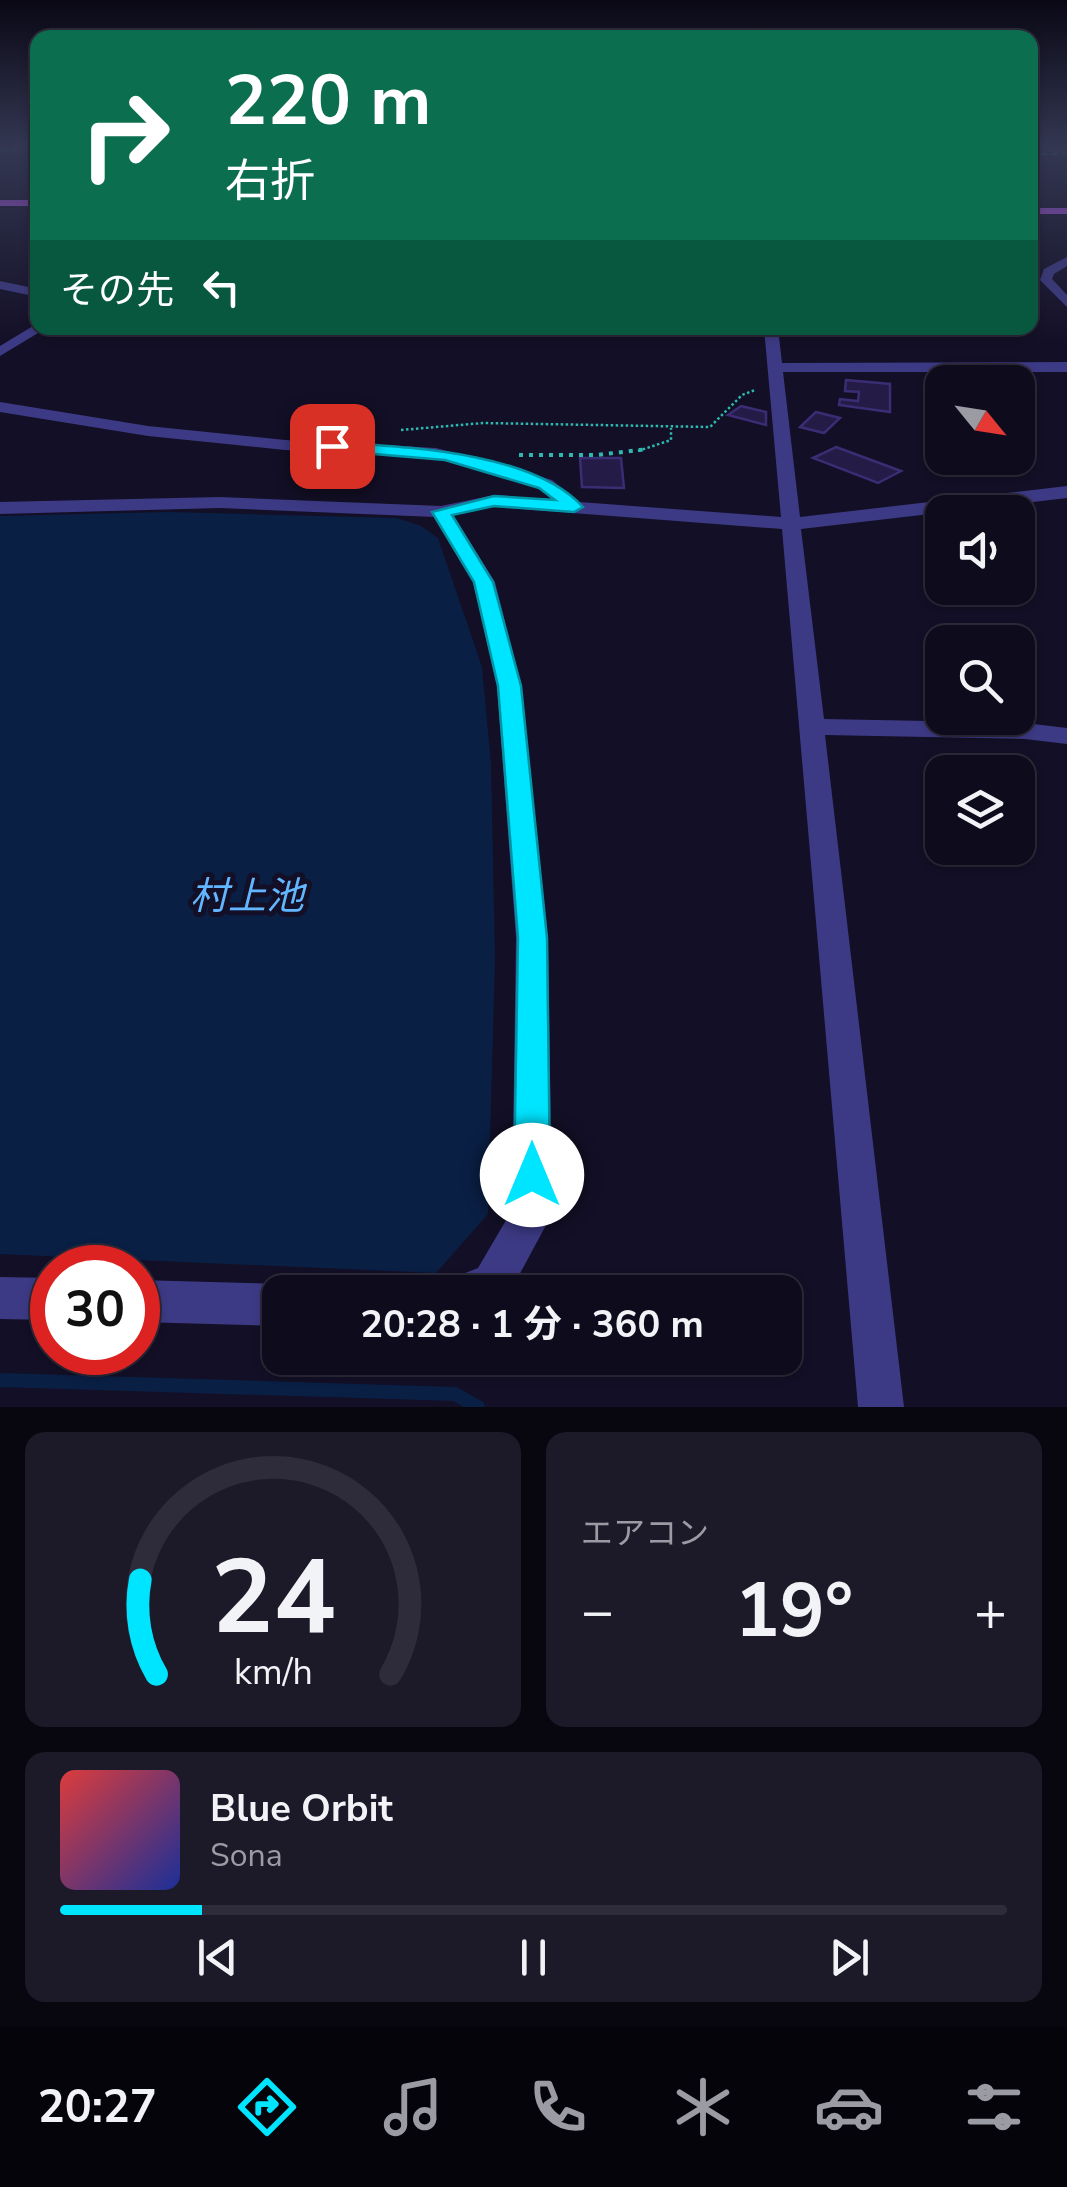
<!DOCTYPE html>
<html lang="ja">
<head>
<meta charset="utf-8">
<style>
  :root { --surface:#0e0b1c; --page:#1c1929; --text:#f1f3f6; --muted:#9b9ba3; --line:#2e2b3b; --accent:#00e5ff }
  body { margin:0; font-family:"Nunito Sans","Noto Sans JP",sans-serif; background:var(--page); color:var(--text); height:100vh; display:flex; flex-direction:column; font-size:38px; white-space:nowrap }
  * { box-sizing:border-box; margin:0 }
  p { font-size:32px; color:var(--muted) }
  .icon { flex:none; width:55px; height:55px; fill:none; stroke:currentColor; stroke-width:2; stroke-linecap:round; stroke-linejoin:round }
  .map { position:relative; height:1407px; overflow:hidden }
  .details { display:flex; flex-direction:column; gap:25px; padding:25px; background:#08060f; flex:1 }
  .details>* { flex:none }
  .banner { position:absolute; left:30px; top:30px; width:1008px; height:305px; border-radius:20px; box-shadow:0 2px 8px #0004,0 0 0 2px var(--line); background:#0b6e4f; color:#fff; overflow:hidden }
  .needle { width:65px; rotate:120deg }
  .tools { position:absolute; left:925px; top:365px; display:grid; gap:20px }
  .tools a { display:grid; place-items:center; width:110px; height:110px; border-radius:20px; background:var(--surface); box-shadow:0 2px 8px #0004,0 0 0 2px var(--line); font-size:50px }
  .speed { position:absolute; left:30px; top:1245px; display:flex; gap:20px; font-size:50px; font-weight:700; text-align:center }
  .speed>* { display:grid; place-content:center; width:130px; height:130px; border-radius:50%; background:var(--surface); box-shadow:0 2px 8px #0004,0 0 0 2px var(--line); line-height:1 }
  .speed .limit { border:15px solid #d22; background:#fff; color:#111 }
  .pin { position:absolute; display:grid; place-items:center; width:85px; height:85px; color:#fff; margin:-42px; border-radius:20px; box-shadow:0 5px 15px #0006 }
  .me { position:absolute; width:110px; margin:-55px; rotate:0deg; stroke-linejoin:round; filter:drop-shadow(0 0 8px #0008) }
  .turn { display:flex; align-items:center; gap:35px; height:210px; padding:0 30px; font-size:45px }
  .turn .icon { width:130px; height:130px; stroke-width:2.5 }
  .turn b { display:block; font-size:70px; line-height:85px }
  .then { display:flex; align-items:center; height:95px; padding:0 30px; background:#0003; gap:20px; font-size:38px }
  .big { font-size:75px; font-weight:700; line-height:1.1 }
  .details .tile { flex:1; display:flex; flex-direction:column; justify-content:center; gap:15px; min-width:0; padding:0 35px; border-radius:20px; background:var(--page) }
  .details .dial { align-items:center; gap:0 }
  .dial svg { height:260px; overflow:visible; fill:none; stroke:var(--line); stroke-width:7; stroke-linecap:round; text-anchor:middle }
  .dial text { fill:var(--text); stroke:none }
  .song { display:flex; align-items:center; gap:30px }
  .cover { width:120px; height:120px; border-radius:15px; background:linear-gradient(135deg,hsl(0 70% 55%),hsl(230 70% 35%)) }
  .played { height:10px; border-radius:5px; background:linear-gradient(90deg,var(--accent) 15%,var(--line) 15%) }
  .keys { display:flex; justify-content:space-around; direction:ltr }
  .heat { display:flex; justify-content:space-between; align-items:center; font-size:55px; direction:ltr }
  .details .tiles { flex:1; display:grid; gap:25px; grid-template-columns:1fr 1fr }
  .tile:last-child { grid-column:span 2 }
  .trip { position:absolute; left:262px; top:1275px; width:540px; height:100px; border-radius:20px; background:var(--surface); box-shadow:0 2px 8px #0004,0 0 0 2px var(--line); font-weight:700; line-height:100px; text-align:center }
  .dock { display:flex; height:160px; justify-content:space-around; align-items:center; background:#06040b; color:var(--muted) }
  .dock .icon { width:70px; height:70px }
  .dock .on { color:var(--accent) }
  .dock b { font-size:45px; color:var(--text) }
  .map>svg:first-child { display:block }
  .water { fill:#0a1f44 }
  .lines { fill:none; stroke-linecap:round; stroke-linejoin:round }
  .stream { stroke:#0a1f44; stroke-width:14 }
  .building { fill:#241b47; stroke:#3b2d73; stroke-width:2.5 }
  .path-far1 { stroke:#2fb8b0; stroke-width:2.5; stroke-dasharray:2.5 2.5; stroke-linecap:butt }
  .path { stroke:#2fb8b0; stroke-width:4; stroke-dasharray:4 6; stroke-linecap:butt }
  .minor { fill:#3d3a85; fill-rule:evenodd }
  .major { fill:#c25bff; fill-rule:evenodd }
  .rail { stroke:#00e5ff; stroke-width:2.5; stroke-dasharray:6 5; stroke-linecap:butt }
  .route { fill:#00e5ff; stroke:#0095a6; stroke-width:2.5 }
  .labels { text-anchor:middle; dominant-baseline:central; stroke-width:10; stroke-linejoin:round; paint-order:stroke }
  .near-water-label { font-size:38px; font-style:italic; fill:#62b6ff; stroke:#130f26 }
</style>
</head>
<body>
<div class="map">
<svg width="1067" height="1407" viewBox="0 0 1067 1407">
  <rect width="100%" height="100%" fill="#130f26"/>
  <!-- water -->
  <path class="water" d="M168,512L397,518L421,526L438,538L482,667L491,764L495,959L488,1214L436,1273L0,1254V516Z"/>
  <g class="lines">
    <!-- stream -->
    <path class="stream" d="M0,1380L455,1394L478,1407"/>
  </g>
  <!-- building -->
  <path class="building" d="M846,380L890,384V412L839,405L840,399L858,401L859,392L845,391Z
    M741,406L766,412V425L728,415Z
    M816,412L840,418L824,433L800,427Z
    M836,447L901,471L878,483L813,458Z
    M580,458H621L624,488L582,487Z"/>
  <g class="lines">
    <!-- path-far1 -->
    <path class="path-far1" d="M401,430L483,423L710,427L742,395L755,390
      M638,451L671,440V428"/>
    <!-- path -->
    <path class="path" d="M519,455H597L648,449"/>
    <!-- minor -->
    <path class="minor" d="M1030,146H1067V152H1030Z
      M1067,257V266L1054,274L1052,279L1067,295V307L1040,280L1044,269Z
      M0,281L38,289V297L0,289Z
      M38,323L43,330L0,356V346Z
      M764,328H778L782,363L1067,362V372H783L800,517L1067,486V498L801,529L824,719L1025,723L1067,728V744L1025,739L825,735L904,1407H858L782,529L494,507L453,515L495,582L521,686L548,938L552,1214L510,1292H449L455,1277L478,1268L512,1210L516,938L497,686L473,582L435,517L220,508L0,514V502L220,497L441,506L494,495L553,500L538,488L435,458L285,450L148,436L0,412V402L148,426L285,440L436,448L552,480L579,502L781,517Z
      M0,1277L52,1278V1320L0,1319Z
      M138,1280L280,1284L296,1292H280V1326L138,1322Z"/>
    <!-- major -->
    <path class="major" d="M0,200H38V206H0Z
      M1030,208H1067V214H1030Z"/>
    <!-- rail -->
    <path class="rail" d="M0,150H38
      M1030,154H1067"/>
  </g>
  <!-- sky -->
  <linearGradient id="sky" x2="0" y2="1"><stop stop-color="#0a0815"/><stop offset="0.43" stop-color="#333752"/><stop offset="1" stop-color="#333752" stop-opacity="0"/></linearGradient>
  <rect width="1067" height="343" fill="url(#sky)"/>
  <!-- route -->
  <path class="route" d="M332,442C404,447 532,451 583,507L574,512L494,506L452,515L493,582L521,686L547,938L550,1175L545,1187L532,1191L519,1187L514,1175L518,938L498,686L474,582L432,512L494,496L555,500L539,488L445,460L327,450L325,446Z"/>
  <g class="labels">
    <!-- near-water labels -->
    <g class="near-water-label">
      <text x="247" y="896">村上池</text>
    </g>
  </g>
</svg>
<div class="tools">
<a><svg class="needle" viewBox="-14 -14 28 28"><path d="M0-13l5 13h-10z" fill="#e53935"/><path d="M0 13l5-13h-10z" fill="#9b9ba3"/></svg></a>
<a><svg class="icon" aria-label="sound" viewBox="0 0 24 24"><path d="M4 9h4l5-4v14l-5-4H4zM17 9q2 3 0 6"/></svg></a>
<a><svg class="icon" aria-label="search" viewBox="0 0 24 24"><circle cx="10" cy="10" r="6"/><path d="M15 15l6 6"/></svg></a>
<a><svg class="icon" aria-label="layers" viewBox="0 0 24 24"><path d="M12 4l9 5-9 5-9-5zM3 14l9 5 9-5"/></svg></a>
</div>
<div class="speed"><div class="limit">30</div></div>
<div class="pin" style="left:332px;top:446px;background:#d93025"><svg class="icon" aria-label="arrive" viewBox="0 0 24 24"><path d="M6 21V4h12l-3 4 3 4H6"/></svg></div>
<svg class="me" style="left:532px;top:1175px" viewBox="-20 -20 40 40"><circle r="19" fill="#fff"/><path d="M0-13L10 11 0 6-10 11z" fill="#00e5ff"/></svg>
<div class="trip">20:28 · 1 分 · 360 m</div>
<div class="banner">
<div class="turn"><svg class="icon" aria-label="right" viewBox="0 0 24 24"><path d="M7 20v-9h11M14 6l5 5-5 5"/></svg><div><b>220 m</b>右折</div></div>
<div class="then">その先<svg class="icon" aria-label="left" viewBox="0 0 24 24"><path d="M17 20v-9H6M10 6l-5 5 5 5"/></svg></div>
</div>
</div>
<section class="details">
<div class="tiles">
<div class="tile dial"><svg viewBox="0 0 100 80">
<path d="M14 69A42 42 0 1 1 86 69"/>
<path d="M14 69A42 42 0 0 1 9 40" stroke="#00e5ff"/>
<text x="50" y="56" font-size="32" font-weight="700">24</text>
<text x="50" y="72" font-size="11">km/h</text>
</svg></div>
<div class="tile"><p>エアコン</p>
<div class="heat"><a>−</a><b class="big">19°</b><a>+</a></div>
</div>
<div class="tile">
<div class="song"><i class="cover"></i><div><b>Blue Orbit</b><p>Sona</p></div></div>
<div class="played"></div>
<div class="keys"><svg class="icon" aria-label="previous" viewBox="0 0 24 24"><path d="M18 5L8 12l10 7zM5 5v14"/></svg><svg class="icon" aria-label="pause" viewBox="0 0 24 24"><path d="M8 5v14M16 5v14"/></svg><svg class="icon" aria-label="next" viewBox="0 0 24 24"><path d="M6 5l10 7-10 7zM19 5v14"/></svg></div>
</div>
</div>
</section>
<nav class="dock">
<b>20:27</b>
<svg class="icon on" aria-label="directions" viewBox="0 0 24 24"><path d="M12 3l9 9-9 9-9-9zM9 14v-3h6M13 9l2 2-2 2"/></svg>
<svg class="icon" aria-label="music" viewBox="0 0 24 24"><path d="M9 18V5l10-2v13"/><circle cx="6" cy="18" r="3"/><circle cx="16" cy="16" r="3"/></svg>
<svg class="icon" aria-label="phone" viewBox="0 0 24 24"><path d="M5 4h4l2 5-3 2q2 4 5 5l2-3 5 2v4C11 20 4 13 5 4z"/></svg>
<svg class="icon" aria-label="climate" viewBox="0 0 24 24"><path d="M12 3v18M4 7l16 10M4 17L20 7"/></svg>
<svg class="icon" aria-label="car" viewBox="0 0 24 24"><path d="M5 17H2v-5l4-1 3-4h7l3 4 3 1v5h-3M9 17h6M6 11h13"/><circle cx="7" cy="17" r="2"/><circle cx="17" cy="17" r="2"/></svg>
<svg class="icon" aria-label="filters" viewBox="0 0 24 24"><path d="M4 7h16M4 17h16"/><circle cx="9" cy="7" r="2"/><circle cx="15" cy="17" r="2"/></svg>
</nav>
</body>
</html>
